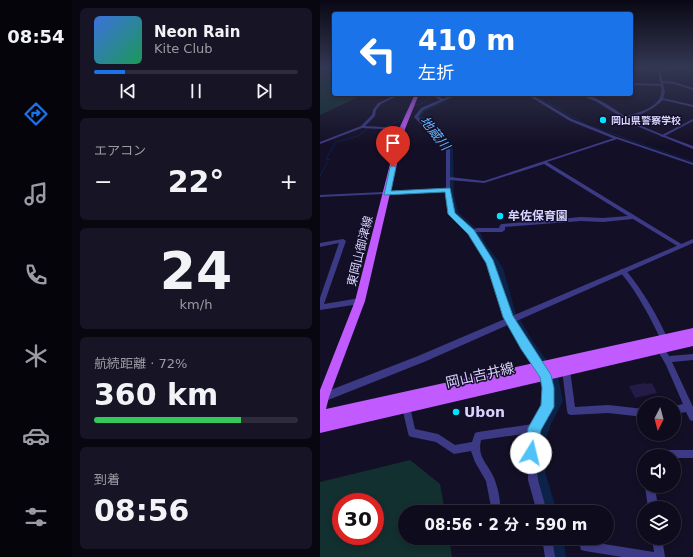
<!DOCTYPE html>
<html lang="ja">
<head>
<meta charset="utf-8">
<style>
  :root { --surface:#0e0b1c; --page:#171425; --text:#f1f3f6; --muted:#9b9ba3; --line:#2e2b3b; --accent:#1a73e8 }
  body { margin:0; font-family:"DejaVu Sans","Noto Sans JP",sans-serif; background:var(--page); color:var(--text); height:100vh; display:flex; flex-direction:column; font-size:15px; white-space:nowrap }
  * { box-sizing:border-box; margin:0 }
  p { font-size:13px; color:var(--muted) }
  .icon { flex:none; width:22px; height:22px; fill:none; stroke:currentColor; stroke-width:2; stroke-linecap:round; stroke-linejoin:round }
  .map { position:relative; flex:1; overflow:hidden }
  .side { display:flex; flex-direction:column; gap:8px; padding:8px; background:#08060f; width:248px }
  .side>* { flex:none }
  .guide { position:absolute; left:12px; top:12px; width:301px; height:84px; border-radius:4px; box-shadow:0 2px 6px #0003,0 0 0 1px var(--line); background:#1a73e8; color:#fff; overflow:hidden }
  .needle { width:26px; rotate:186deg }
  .controls { position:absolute; left:317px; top:397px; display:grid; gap:8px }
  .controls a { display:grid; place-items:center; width:44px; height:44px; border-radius:50%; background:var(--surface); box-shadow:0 2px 6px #0003,0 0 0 1px var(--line); font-size:20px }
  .speed { position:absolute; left:12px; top:493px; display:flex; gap:8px; font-size:20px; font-weight:700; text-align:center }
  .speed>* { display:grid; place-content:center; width:52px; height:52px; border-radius:50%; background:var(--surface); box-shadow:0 2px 6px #0003,0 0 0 1px var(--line); line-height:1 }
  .speed .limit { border:6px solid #d22; background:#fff; color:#111 }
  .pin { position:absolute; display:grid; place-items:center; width:34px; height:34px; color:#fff; margin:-41px -17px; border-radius:50% 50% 50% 0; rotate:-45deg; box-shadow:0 0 4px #0007 }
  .pin .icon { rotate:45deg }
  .me { position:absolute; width:44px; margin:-22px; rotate:9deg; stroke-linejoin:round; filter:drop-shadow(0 0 3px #0008) }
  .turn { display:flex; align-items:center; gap:14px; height:84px; padding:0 20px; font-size:18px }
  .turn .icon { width:52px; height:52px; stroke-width:2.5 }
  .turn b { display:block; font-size:28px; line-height:34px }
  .big { font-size:30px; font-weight:700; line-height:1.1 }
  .side .card { flex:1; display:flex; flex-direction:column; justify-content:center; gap:6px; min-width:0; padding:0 14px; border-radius:6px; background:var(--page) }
  .side .dial { align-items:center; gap:0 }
  .dial b { font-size:52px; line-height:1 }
  .song { display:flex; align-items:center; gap:12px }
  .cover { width:48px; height:48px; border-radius:6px; background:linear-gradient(135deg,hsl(220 70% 55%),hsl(150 70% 35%)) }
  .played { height:4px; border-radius:2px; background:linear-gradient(90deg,var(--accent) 15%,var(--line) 15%) }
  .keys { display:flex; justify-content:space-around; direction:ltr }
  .heat { display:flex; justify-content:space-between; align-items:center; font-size:22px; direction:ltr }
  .charge { height:6px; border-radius:3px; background:linear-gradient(90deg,#34c759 72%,var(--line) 0) }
  .trip { position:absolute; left:78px; top:505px; width:216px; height:40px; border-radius:20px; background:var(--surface); box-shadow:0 2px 6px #0003,0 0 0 1px var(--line); font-weight:700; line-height:40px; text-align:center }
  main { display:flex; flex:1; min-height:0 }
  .tabs { display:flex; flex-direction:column; width:72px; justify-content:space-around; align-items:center; background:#06040b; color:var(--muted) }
  .tabs .icon { width:28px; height:28px }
  .tabs .selected { color:var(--accent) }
  .tabs b { font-size:18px; color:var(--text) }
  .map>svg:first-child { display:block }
  .green { fill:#12302f; fill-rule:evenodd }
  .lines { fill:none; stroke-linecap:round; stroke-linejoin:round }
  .stream { stroke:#0c2248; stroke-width:1 }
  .river { fill:#0c2248; fill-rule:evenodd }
  .building { fill:#241b47 }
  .minor { fill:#3d3a85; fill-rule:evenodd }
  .tertiary { fill:#3d3a85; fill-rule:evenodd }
  .primary { fill:#c25bff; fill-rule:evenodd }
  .route { fill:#4fc3f7; stroke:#337fa1 }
  .poi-dot { fill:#00e5ff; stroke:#130f26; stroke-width:1.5 }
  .labels { text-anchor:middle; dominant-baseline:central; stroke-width:3; stroke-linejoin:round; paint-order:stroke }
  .far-poi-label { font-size:10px; font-weight:bold; fill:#d9d4ff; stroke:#130f26; text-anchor:start }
  .poi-label { font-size:12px; font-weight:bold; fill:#d9d4ff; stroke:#130f26; text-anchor:start }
  .street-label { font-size:12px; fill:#d9d4ff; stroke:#130f26 }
  .water-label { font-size:13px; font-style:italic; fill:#62b6ff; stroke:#130f26 }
  .near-street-label { font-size:14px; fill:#d9d4ff; stroke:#130f26 }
  .near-poi-label { font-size:14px; font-weight:bold; fill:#d9d4ff; stroke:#130f26; text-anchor:start }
</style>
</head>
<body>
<main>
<nav class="tabs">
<b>08:54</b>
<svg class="icon selected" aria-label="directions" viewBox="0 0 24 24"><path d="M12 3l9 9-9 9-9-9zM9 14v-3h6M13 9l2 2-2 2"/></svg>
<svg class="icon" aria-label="music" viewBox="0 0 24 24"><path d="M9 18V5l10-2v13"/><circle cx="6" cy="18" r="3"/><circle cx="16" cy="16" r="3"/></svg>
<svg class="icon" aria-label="phone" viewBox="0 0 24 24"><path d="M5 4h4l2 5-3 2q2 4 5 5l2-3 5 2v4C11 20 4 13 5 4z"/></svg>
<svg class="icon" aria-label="climate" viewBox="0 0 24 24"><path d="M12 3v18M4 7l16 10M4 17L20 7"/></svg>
<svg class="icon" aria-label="car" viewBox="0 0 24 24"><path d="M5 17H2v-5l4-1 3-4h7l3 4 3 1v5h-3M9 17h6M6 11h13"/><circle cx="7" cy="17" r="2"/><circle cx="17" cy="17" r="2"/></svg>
<svg class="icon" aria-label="filters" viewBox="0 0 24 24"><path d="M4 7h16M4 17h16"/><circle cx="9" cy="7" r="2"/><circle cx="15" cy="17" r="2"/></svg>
</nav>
<section class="side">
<div class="card">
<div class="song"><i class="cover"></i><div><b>Neon Rain</b><p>Kite Club</p></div></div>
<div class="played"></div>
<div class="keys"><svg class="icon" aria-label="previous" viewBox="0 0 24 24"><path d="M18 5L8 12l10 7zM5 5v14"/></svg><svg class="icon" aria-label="pause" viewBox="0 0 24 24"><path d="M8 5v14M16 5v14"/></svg><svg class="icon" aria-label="next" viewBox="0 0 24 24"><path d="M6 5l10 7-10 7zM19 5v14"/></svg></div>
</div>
<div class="card"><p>エアコン</p>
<div class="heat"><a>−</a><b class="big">22°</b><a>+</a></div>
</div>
<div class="card dial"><b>24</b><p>km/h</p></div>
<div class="card"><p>航続距離 · 72%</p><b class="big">360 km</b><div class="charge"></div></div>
<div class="card"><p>到着</p><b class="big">08:56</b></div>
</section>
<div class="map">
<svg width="373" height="557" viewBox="0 0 373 557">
  <rect width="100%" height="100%" fill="#130f26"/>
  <!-- green -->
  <path class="green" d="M0,67H14V94H45L0,115Z
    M90,460L120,484L125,512H85V538H129L132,557H0V482ZM21,502H55V536H21Z"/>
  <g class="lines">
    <!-- stream -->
    <path class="stream" d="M212,94L267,125L373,162
      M94,106L104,103L111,94
      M65,127L79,121L87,111
      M0,176L9,159H6L16,142L38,136L48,128"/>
    <!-- river -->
    <path class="river" d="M135,94H141L105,111L101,116L133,149L134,195L138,212L160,232L165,243L177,259L183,268L195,311L214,343L228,362L226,366L222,368L218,366L206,351L185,312L170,263L158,246L153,235L130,213L126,195L127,149L95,116L101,109Z
      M233,375L238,377L243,401L231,424L224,444L226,475L237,512H221L210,475V444L220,416L229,400L227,381L228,377Z
      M225,538H243L246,557H228Z"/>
  </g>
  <!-- building -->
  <path class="building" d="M325,383L326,384L332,383L337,393L315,398L309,386Z"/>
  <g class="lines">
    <!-- minor -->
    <path class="minor" d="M338,70L340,71L343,81L354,82L373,88V90L354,84L343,83L345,93L343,98L373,105V107L343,100C334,109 316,118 304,119V117C320,112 345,107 341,86L311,85V83L341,84L340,82Z
      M78,94H81L61,104L56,110L55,116L45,126L82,128H83V130L42,128L0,144V142L41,126L52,115L53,110L58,103Z
      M110,94H113L123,99L134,94H138L103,110L98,117L130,150V177L164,181L297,137L373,163V165L297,139L227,162L363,245L364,246L363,247H359L313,219L283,222L261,221L185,227V230L182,232H157L154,233L173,262L191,316L208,343L230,375L232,388L231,407L219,429L215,453L218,480L227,512H217L208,480L207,453L210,433L161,440C157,458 167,462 174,478C178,488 181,501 180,512H172L166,481L155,462L151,451L134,454L116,442L92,437L89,436L88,433L82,407L83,404L86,403L89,404L90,407L95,429L118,434L135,445L152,442L155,433L158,432L213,424L223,406L224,388L222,376L202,347L185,317L167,262L149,233L129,214L126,191L0,197V195L126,189V150L94,117L101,108L120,100ZM224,164L308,216L283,218L261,217L182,224L180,225L179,228H157L152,230L133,213L130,190V180L164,183Z
      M373,119V121L343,137L340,136Z
      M23,239L26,241L4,304L40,298L42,299L43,301L42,303L40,304L0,310V298L19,243L0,247V243Z
      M301,269H305C323,291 338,316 349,342L347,344L345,345L343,344C331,319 319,295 301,273L300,271Z
      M339,343L342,344L349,356L373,354V360L352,362L373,407V421L370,420L366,412L354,414V406L363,404L346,365L335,346L336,344Z
      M246,366L249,368L250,370L255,407L288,405L324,409V417L288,413L251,415L248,414L247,411L242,370L243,368Z
      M330,450H373V458H354V456H325L327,451Z
      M325,486H335L338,508H328Z
      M222,538H232L235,557H225Z
      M332,538H342L345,557H302L265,551L261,550L260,546L261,542L265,541L334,552Z"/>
    <!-- tertiary -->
    <path class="tertiary" d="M311,67L339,70L353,67H360L339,72L311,69Z
      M206,94H210L252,119L299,138L295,139L250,121Z
      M258,94C278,94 299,114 316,123C334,132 354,139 373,146V149L314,125L277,102Z
      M373,239V243L104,362L3,402L0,400V394L98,356Z"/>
    <!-- primary -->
    <path class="primary" d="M95,94H99L85,129L45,301L9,397L6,409L373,328V346L0,433V390L35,301L79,129Z"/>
  </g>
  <!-- sky -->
  <linearGradient id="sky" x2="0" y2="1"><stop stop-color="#0a0815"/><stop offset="0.46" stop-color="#333752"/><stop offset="1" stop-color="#333752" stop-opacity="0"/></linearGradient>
  <rect width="373" height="145" fill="url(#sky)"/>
  <!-- route -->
  <path class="route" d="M73,165L76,167L71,191L130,188L135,213L154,230L173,260L193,316L231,375L234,388V407L221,430L216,457L211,459L206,457L204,453L208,428L221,405L222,388L220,377L201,349L183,317L166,263L148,234L128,214L125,192L64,195L70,167Z"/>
  <!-- markers -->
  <g class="poi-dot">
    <circle cx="283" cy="120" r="4"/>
    <circle cx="180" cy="216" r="4"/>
    <circle cx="136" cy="412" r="4"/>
  </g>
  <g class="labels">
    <!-- far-poi labels -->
    <g class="far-poi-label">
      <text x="291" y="120">岡山県警察学校</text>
    </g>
    <!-- poi labels -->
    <g class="poi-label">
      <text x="188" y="216">牟佐保育園</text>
    </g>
    <!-- street labels -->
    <g class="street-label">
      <text transform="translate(40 251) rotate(-76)">東岡山御津線</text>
    </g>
    <!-- water labels -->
    <g class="water-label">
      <text transform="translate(115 133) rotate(52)">地蔵川</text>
    </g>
    <!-- near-street labels -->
    <g class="near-street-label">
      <text transform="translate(160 375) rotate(-13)">岡山吉井線</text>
    </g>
    <!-- near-poi labels -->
    <g class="near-poi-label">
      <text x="144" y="412">Ubon</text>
    </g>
  </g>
</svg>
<div class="controls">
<a><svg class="needle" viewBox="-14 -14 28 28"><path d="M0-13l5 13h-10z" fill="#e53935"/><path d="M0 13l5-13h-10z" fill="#9b9ba3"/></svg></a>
<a><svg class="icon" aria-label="sound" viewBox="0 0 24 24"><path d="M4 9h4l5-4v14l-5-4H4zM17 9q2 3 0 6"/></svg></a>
<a><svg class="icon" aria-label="layers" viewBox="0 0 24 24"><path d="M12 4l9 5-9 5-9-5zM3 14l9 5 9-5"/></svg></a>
</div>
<div class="speed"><div class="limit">30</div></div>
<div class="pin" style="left:73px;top:167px;background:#d93025"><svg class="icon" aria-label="arrive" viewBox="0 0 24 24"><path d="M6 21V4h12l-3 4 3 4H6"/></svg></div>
<svg class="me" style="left:211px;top:453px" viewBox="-20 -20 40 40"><circle r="19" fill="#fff"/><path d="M0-13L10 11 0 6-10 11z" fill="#4fc3f7"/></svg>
<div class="trip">08:56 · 2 分 · 590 m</div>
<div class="guide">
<div class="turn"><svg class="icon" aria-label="left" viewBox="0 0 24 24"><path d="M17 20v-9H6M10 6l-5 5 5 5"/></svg><div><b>410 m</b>左折</div></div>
</div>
</div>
</main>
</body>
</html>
